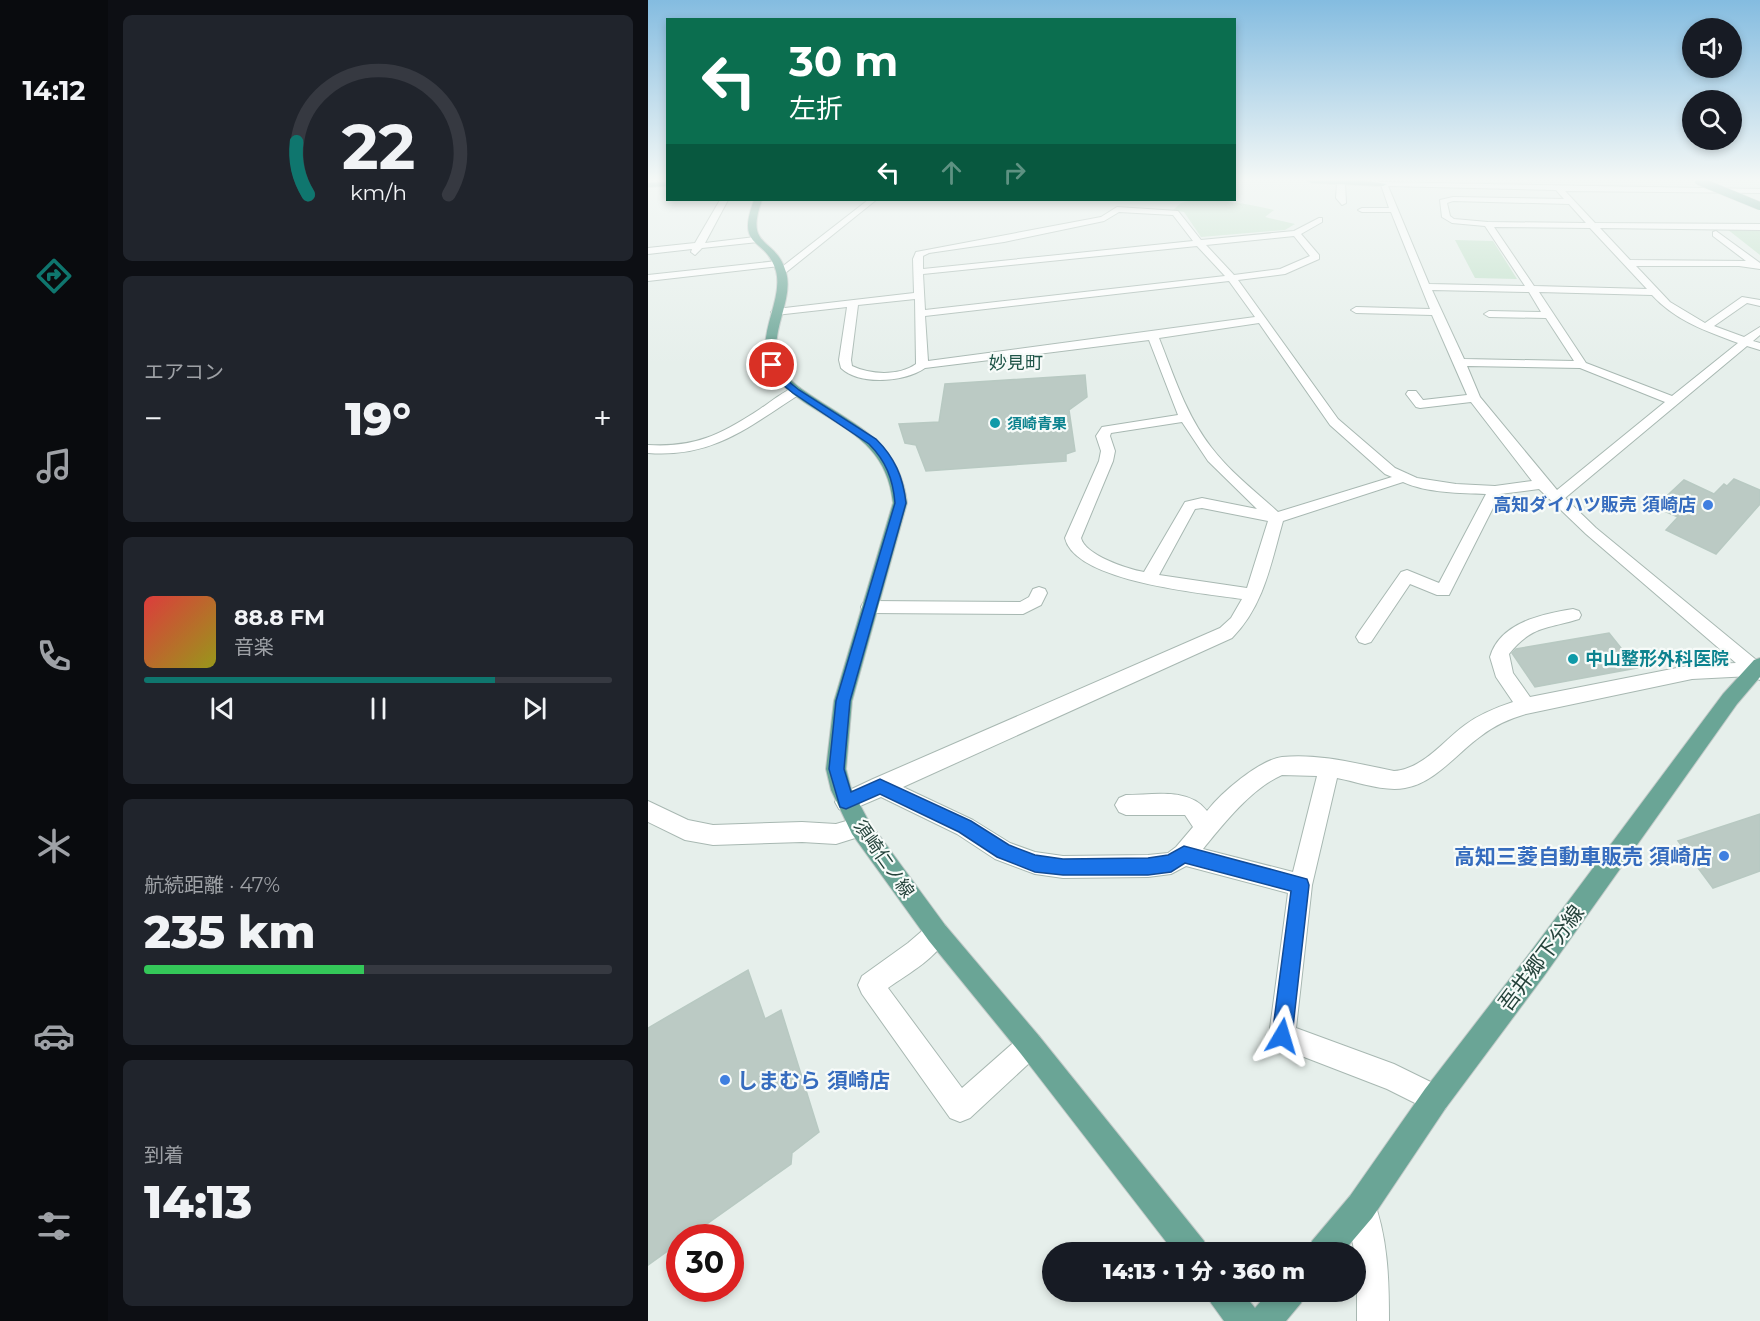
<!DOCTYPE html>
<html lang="ja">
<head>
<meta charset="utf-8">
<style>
  :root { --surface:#171b24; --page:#20242c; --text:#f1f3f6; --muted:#9ea1a6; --line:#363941; --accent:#0f766e }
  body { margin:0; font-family:Montserrat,"Noto Sans JP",sans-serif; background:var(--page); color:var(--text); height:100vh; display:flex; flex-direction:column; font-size:22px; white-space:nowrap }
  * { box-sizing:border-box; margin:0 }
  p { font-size:20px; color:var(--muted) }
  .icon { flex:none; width:33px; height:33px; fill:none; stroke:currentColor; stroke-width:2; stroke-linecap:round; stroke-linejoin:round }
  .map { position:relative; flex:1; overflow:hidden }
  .panel { display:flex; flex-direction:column; gap:15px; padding:15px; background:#0d0f14; width:540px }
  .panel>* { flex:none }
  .banner { position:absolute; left:18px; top:18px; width:570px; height:183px; border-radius:0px; box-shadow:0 3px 9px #0003; background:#0b6e4f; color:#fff; overflow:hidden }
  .fabs { position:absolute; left:1034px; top:18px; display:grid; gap:12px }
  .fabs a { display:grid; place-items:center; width:60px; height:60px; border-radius:50%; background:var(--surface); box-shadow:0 3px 9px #0003; font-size:30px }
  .speed { position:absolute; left:18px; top:1224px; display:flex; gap:12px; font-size:30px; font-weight:700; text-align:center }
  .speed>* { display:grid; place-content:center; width:78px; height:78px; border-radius:50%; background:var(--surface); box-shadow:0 3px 9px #0003; line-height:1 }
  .speed .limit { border:9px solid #d22; background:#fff; color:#111 }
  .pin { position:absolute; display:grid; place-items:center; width:51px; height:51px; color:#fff; margin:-26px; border:3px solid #fff; border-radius:50%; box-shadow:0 2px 6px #0007 }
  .me { position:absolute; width:66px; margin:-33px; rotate:7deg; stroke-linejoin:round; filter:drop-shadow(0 0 4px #0008) }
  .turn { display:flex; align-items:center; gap:21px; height:126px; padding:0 24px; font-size:27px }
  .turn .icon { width:78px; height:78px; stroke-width:2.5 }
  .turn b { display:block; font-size:42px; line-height:51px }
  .lanes { display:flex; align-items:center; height:57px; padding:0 24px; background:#0003; justify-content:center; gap:30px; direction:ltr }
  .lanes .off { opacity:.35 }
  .big { font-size:45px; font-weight:800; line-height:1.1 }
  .panel .tile { flex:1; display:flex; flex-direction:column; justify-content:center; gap:9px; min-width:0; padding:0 21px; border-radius:9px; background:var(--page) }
  .panel .dial { align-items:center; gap:0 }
  .dial svg { height:156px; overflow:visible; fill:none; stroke:var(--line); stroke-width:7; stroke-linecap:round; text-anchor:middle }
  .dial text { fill:var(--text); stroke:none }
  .song { display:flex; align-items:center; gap:18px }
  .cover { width:72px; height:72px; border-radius:9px; background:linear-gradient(135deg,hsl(0 70% 55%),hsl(60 70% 35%)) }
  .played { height:6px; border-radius:3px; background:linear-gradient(90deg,var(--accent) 75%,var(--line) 75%) }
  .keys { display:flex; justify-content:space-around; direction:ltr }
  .heat { display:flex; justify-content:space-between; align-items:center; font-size:33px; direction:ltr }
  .charge { height:9px; border-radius:4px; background:linear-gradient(90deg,#34c759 47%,var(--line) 0) }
  .trip { position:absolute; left:394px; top:1242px; width:324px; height:60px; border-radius:30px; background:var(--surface); box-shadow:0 3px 9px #0003; font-weight:800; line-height:60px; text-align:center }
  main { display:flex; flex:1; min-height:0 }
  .tab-bar { display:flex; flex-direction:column; width:108px; justify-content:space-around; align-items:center; background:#090b0e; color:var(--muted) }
  .tab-bar .icon { width:42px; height:42px }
  .tab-bar .active { color:var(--accent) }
  .tab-bar b { font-size:27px; color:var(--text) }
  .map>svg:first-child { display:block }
  .green { fill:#bfe0c8 }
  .building { fill:#bbcac4; stroke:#b8c9c2; stroke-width:1.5 }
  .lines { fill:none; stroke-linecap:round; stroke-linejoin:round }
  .minor-casing { stroke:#a8b8b2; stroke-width:2 }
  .major-casing { stroke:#c2cac8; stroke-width:2 }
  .minor { fill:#fff; fill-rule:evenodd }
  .major { fill:#6aa596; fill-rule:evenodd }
  .major-bridge-casing { stroke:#c2cac8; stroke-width:9; stroke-linecap:butt }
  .major-bridge { stroke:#6aa596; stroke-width:8 }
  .route { fill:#1a73e8; stroke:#114b97; stroke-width:1.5 }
  .culture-dot { fill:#0f9aa8; stroke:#f7fbf9; stroke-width:2 }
  .shop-dot { fill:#3f7fe0; stroke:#f7fbf9; stroke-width:2 }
  .labels { text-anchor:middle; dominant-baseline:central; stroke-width:4.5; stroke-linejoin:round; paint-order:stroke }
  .far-culture-label { font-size:15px; font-weight:bold; fill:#0d838f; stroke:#f7fbf9; text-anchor:start }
  .far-quarter-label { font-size:18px; fill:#1f5548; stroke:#f7fbf9 }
  .shop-label { font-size:18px; font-weight:bold; fill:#366cbe; stroke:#f7fbf9; text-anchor:end }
  .culture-label { font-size:18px; font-weight:bold; fill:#0d838f; stroke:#f7fbf9; text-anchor:start }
  .street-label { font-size:18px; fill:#24423a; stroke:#f7fbf9 }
  .near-shop-label { font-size:21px; font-weight:bold; fill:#366cbe; stroke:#f7fbf9; text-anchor:end }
  .near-street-label { font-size:21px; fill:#24423a; stroke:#f7fbf9 }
</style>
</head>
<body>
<main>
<nav class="tab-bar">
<b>14:12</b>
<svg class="icon active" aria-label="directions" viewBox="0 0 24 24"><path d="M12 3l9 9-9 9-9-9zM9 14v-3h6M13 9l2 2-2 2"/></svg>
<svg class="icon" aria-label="music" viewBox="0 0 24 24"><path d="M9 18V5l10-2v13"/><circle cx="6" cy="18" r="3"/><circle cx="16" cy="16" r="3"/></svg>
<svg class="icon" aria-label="phone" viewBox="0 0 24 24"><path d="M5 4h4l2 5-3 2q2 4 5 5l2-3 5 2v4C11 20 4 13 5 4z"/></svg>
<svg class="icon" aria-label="climate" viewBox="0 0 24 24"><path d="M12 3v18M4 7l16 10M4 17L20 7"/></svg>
<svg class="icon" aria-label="car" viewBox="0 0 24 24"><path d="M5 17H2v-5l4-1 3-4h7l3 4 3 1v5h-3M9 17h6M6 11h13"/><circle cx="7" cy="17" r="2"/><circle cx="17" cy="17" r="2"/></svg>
<svg class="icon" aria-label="filters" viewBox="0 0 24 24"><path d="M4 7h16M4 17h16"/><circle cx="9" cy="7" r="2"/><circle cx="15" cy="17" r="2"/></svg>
</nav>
<section class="panel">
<div class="tile dial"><svg viewBox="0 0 100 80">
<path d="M14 69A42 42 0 1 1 86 69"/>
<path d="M14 69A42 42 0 0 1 8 42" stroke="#0f766e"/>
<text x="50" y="56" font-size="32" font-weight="700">22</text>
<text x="50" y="72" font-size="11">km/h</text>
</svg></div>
<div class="tile"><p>エアコン</p>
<div class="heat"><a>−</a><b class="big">19°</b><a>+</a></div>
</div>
<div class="tile">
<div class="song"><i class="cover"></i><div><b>88.8 FM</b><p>音楽</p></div></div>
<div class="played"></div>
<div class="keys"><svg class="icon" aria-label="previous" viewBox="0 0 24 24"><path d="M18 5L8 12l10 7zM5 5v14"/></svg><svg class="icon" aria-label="pause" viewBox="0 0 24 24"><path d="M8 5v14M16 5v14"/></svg><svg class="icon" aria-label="next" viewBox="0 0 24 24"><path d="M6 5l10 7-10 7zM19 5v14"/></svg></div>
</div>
<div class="tile"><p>航続距離 · 47%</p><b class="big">235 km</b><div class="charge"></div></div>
<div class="tile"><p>到着</p><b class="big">14:13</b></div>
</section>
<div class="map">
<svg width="1112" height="1321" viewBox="0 0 1112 1321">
  <rect width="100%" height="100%" fill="#e6efeb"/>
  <!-- green -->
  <path class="green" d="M544,200C572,200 598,203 626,210L617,217L647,224L637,230L553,237L536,212L525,210L533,203Z
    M1079,229H1112V255Z
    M807,240L845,241L869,279L827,278Z"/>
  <!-- building -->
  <path class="building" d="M437,375L439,397L421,410L427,451L418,454V461L278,471L268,445L257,443L251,424L291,422L297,384Z
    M1086,479L1112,490V504L1068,554L1018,530L1030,517L1007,507L1036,480L1066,494L1076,484L1079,486Z
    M961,633L989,668L887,687L864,653L868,649Z
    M1112,814V871L1065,888L1030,841Z
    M100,970L117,1019L133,1010L171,1132L144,1153L143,1164L39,1238H32V1242L0,1265V1028Z"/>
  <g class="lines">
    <!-- minor casing -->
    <g class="minor-casing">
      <path id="minor" d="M692,181L697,183L698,203L694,205L688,198L689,183Z
        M732,182L1112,189V193L917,191L947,223L1112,224V230L952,228L982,260L1098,261L1065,236V232L1068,231L1112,263V269L1091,266H988L1022,302L1057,323L1094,297L1112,300V306L1099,303L1066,326L1096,337L1112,327V335L1105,341L1112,343V350L1099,346L917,498L948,528L1112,663V680L1103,676L1044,679L878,714C861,719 847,725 833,736C809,753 787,783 757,788C736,792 710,782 689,778L664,885L648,1028L746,1064L797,1089L801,1099L797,1109L787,1113L739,1089L625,1045L621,1036L640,893L538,866L523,874L500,877L415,878L387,874L347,859L309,834L233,797L198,812L191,809L187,802L191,795L225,779L572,628L583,618L594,599C555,593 427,582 417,538L451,461L453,451L448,436L454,427L530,415L501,340L277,368C257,382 212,386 193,368L191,360L199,307L128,315L123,312L128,309L266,293L265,259L268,252L453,217L469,207L530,211L553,240L646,231L671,218H674V222L653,234L671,255V259L637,274L590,280L690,419L747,468L769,478L808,484L847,486L884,481L823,402L772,408L768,407L758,394L760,391H768L775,400L819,395L784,315L708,313L703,310L708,307L782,309L743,212H714L710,210L714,208H741ZM740,186L908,190L916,199L805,197L792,200L794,217L804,223L837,226L877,286L781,284ZM805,201L921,204L938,223L840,222L806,219L802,216L799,203ZM471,212L525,215L545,241L275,269V256L281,253L356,242L456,221ZM846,227L942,228L999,289L886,286ZM646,236L662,256L632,269L586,275L558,245ZM549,246L577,276L277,310L275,274ZM581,281L607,317L280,361L277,316ZM784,290L881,292L893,312L841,311L836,314L841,317L898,318L926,361L816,359ZM891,292L1004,295C1028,321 1058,331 1090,343L1024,396L938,363ZM267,299L268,364C251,376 223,375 204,366L203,360L210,305ZM611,323L682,425L737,474L744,477L630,512C607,491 582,472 563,447C538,415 526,376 511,338ZM819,366L932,368L1017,402L909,490L832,397ZM534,422L560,461L609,509L554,498L537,502L496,572C479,569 437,555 433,538L465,461L467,451L462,436L463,433ZM755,482C779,493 812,493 838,494L791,583L759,570L753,572L711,632L708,637L711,642L717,644L723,642L762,584L789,595H801L852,494L891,489L938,534L1088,663L1044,665L882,697L865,673L861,654C884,625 900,629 931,619L933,615L931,611L925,609C895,614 852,622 842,657L848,677L865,702C847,708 832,714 817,725C795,741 775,769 746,771C710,764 671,753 634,757C611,760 573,793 559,811C541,787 505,795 478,795L471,798L467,805L471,812L478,815H537L545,827L528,847L520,853L500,855L415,856L387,852L362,843L325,820L255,787L584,638C616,606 623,563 635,521ZM554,508L620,521L599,588L511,575L547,509ZM634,775L669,776L645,872L555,849C575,824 604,788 634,775Z
        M72,200H80L57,243L107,237L111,240L110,242L54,248L47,255L43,252L44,249L0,254V248L47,243Z
        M220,200H228L136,274H130V270Z
        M129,261L134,264L132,266L0,281V275Z
        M148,387L152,388V394C100,427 66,458 0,453V445C47,448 74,434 112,409C123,402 135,391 148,387Z
        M391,587L397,589L399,593L393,605L375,614L221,613L215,611L213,607L215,603L221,601L372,602L381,597L385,589Z
        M0,801L40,820L65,825L154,822L188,824L212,817L220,820L223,827L220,834L188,844L154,842L65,845L37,840L0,822Z
        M289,921L297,925L301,933C291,957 261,973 240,988L314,1088L373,1036L382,1032L391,1036L395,1045L391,1054L322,1118L312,1122L302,1118L214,994L210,985L214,976L260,943L281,925Z
        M713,1192L724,1196C740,1236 741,1279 741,1321H709V1266L698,1207L702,1196Z"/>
    </g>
    <!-- major casing -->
    <g class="major-casing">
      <path id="major" d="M660,181H716L739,184L735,186L664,183Z
        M20,182V186L0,187V183Z
        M106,200H114C96,250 127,235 138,272C147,303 115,339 135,371C144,384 158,392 170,400C214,429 252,445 259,503L204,701L198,769L203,788L220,820L297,925L391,1036L556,1241L560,1252H526L373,1054L281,941L204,834L183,790L178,769L186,701L245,503C239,445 200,431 156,402C143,393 131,384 123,370C105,337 136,302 128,271C118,236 87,251 106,200Z
        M1112,658V677L1089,704L896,976L797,1109L724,1218L695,1252H660L664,1241L702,1196L777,1089L878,958L1075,694L1106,660Z
        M558,1292H594L607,1308L621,1292H658L653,1303L638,1321H576L563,1303Z"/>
    </g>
    <!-- minor -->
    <use href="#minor" class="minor"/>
    <!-- major -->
    <use href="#major" class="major"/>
    <!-- major-bridge casing -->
    <g class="major-bridge-casing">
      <path id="major-bridge" d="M1051,181L1112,206"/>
    </g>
    <!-- major-bridge -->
    <use href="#major-bridge" class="major-bridge"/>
  </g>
  <!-- sky -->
  <linearGradient id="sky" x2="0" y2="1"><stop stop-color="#84bce0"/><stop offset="0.49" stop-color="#f4f8f6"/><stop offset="1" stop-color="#f4f8f6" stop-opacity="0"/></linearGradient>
  <rect width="1112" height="366" fill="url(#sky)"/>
  <!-- route -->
  <path class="route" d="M121,363H128L140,381L151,390L228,439C247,458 255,477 258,503L202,701L196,769L203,792L232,779L323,821L361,845L387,855L415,859L500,858L520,855L536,846L659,879L661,885L644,1036L641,1043L634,1046L627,1043L624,1036L643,891L537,863L523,872L500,875H415L387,872L349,857L311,832L232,794L198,809L192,807L181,769L188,701L247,503C245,479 238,461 221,444L145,393L134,384L120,365Z"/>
  <!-- markers -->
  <g class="culture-dot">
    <circle cx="347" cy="423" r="6"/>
    <circle cx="925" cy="659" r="6"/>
  </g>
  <g class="shop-dot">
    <circle cx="1060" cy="505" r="6"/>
    <circle cx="1076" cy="856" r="6"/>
    <circle cx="77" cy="1080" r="6"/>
  </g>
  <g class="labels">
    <!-- far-culture labels -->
    <g class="far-culture-label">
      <text x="359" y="423">須崎青果</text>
    </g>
    <!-- far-quarter labels -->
    <g class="far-quarter-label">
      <text x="368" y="363">妙見町</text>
    </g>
    <!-- shop labels -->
    <g class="shop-label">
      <text x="1048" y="505">高知ダイハツ販売 須崎店</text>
    </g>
    <!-- culture labels -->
    <g class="culture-label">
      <text x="937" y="659">中山整形外科医院</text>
    </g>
    <!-- street labels -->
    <g class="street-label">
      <text transform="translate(236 859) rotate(55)">須崎仁ノ線</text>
    </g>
    <!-- near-shop labels -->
    <g class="near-shop-label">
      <text x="1064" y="856">高知三菱自動車販売 須崎店</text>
      <text x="89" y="1080" text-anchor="start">しまむら 須崎店</text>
    </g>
    <!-- near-street labels -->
    <g class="near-street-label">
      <text transform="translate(893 958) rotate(-53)">吾井郷下分線</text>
    </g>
  </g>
</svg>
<div class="fabs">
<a><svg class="icon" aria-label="sound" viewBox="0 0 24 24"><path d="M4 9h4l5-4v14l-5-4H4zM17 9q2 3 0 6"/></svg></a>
<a><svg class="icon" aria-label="search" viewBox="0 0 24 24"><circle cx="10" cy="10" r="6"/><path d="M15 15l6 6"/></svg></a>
</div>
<div class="speed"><div class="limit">30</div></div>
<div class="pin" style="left:124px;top:365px;background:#d93025"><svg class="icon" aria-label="arrive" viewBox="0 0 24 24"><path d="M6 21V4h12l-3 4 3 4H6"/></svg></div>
<svg class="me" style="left:634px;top:1036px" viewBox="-20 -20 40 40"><path d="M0-17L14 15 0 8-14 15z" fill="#1a73e8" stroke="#fff" stroke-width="4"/></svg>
<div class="trip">14:13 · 1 分 · 360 m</div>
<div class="banner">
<div class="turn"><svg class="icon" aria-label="left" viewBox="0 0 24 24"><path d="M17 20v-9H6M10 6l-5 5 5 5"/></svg><div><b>30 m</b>左折</div></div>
<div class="lanes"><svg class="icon" aria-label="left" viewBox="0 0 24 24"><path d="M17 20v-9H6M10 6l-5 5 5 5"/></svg><svg class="icon off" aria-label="ahead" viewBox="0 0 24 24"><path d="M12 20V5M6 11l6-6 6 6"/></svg><svg class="icon off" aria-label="right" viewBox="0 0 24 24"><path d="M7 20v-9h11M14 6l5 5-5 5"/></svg></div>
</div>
</div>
</main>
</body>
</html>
